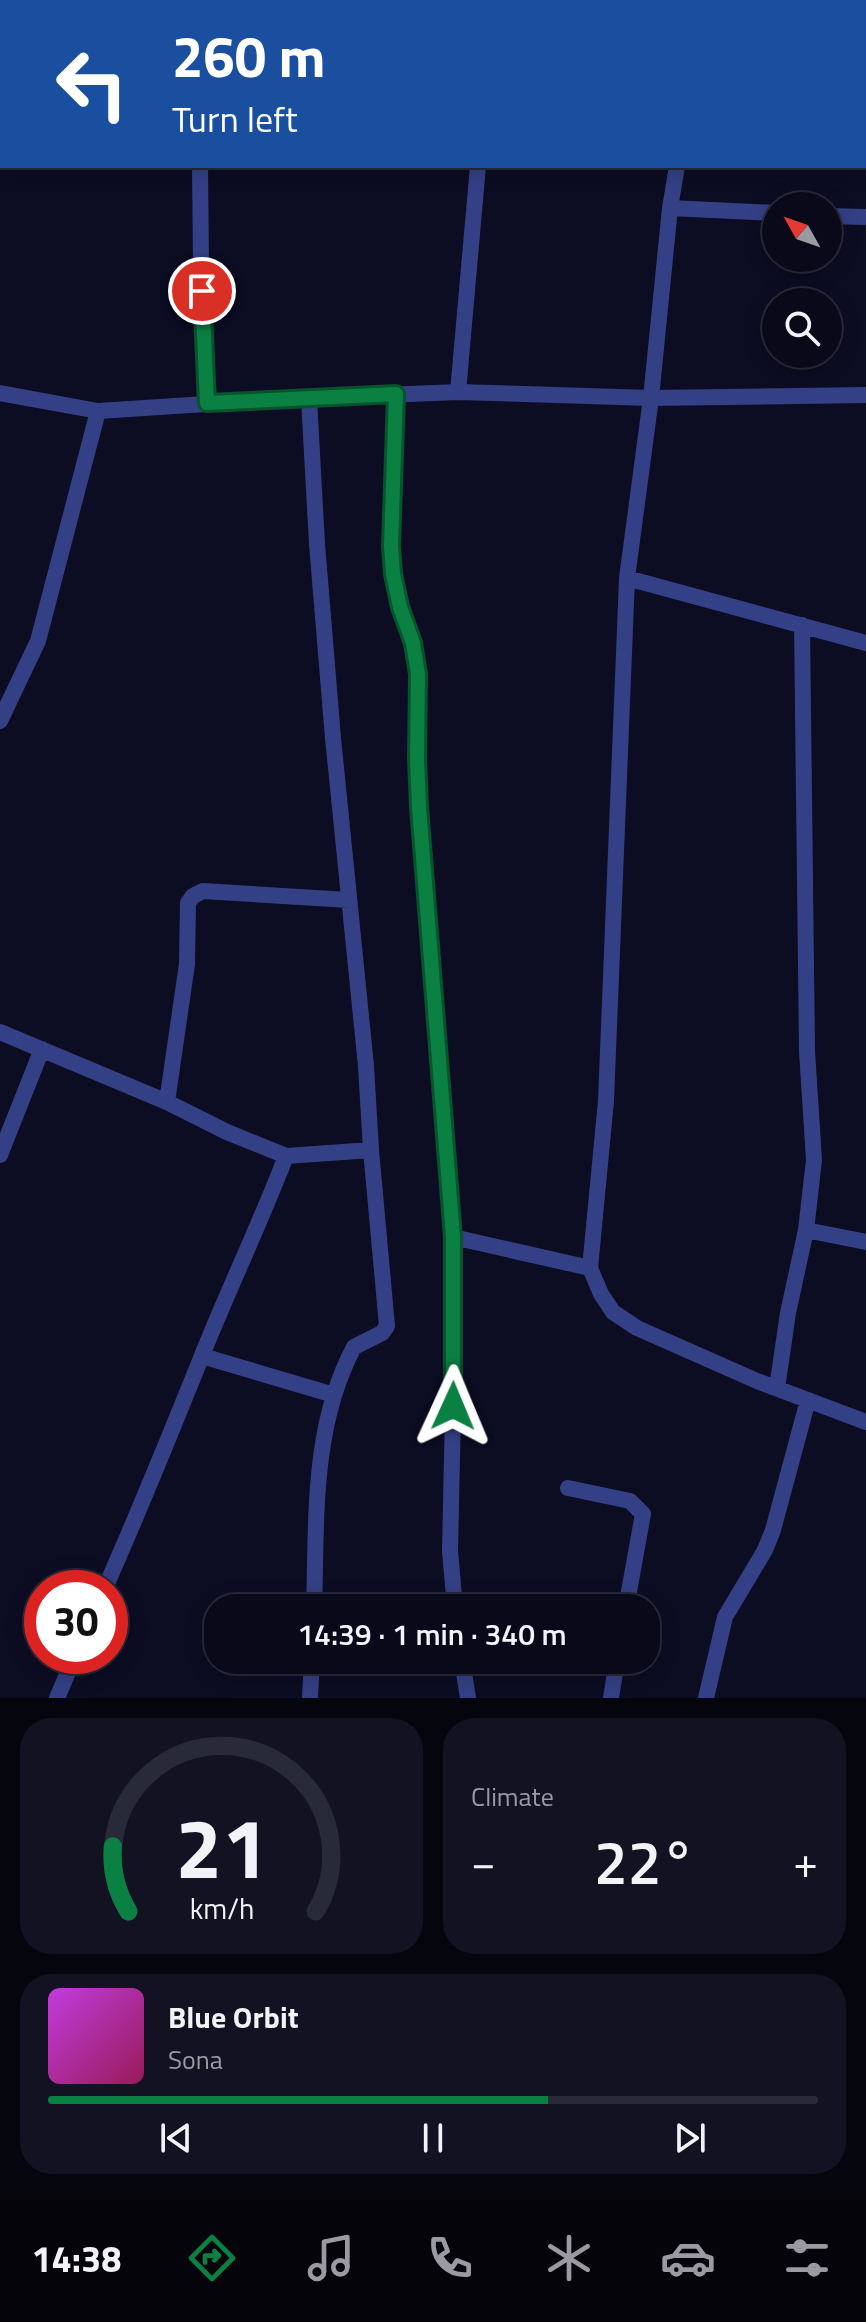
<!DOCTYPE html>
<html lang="en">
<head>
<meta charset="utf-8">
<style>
  :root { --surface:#09091a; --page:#121223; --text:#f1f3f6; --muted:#999aa2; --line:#292a39; --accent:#0b8043 }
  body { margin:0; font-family:"Titillium Web",sans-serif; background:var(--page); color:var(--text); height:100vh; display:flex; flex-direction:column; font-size:30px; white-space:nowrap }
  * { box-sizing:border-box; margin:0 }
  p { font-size:26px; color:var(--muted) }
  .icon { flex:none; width:44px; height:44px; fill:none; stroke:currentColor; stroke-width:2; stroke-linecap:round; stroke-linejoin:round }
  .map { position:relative; height:1698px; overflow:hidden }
  .side { display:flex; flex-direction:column; gap:20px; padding:20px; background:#05050e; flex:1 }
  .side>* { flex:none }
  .banner { position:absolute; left:0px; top:0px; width:866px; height:168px; box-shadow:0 4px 20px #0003,0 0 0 2px var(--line); background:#1a4fa0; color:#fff; overflow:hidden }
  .needle { width:52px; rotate:310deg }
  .fabs { position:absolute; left:762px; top:192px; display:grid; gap:16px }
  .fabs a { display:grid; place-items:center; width:80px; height:80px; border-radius:50%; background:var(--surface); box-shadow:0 4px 20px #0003,0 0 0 2px var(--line); font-size:40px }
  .speed { position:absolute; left:24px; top:1570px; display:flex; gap:16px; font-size:40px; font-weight:700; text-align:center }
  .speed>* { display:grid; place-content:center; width:104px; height:104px; border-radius:50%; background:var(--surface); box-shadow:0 4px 20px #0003,0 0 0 2px var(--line); line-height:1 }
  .speed .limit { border:12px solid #d22; background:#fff; color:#111 }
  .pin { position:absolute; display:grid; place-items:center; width:68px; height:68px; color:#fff; margin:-34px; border:4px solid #fff; border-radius:50%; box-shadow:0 2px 8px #0007 }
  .me { position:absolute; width:88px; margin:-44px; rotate:1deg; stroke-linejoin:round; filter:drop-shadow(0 0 6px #0008) }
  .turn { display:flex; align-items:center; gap:28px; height:168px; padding:0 40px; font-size:36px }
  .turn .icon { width:104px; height:104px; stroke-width:2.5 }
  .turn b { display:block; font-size:56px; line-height:68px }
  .big { font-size:60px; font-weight:600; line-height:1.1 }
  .side .widget { flex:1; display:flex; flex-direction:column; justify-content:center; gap:12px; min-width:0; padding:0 28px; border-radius:32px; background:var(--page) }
  .side .dial { align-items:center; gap:0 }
  .dial svg { height:208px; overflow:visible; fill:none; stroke:var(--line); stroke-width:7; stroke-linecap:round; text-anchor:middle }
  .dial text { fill:var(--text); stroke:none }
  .song { display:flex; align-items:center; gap:24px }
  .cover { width:96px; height:96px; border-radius:12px; background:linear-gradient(135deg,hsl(290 70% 55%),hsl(330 70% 35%)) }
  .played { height:8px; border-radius:4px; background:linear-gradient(90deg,var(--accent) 65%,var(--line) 65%) }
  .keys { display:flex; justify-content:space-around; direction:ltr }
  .heat { display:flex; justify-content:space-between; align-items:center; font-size:44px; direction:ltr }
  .side .tiles { flex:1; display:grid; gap:20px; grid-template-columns:1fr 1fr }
  .widget:last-child { grid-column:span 2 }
  .trip { position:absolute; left:204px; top:1594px; width:456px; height:80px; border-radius:32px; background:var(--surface); box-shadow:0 4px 20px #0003,0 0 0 2px var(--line); font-weight:600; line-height:80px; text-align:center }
  .menu { display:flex; height:128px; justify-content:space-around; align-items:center; background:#04040a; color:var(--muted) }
  .menu .icon { width:56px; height:56px }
  .menu .current { color:var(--accent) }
  .menu b { font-size:36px; color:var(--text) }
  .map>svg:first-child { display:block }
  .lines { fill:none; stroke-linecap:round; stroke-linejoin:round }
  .minor { stroke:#344085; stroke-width:16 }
  .tertiary { stroke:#344085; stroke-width:16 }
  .route-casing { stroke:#07532c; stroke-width:20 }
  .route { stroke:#0b8043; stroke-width:14 }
</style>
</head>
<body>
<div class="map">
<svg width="866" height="1698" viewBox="0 0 866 1698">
  <rect width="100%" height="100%" fill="#0c0c23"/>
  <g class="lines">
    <!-- minor -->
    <path class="minor" d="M192,0V2
      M505,2L506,0
      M707,2V0
      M200,166L201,263L207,403
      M677,166L670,208L651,398L627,578L606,1101L590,1268L601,1294L613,1312L637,1328L757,1381L866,1422
      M670,208L776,213
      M828,216L866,217
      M458,392L478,166
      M396,394L391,546L393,574L400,607L413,643L418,674L417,759L421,831L453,1237L455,1319L450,1551L455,1608
      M309,399L317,544L333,738L366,1066L371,1150L387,1326L382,1333L354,1347C311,1428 317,1520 314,1608
      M627,578L866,643
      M0,721L38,641L98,411
      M0,1032L167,1102L227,1132L286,1156
      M167,1102L187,964L188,903L193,896L203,891L349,900
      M0,1155L42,1049
      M806,1230L866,1242
      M453,1237L590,1268
      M202,1356L334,1395
      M777,1388L788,1313L806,1230L814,1160L807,1051L802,625
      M568,1488L630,1501L643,1514L626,1608
      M105,1588C139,1512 170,1435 201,1358C228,1290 260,1224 286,1156L371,1150
      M462,1660L468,1698
      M57,1698L75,1656
      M310,1698L312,1660
      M611,1698L617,1660
      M706,1698L725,1617L765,1550L773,1530L808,1400"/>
    <!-- tertiary -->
    <path class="tertiary" d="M0,393L98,411L284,399L458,392L651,398L866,395"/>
  </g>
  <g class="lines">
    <!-- route casing -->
    <g class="route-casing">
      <path id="route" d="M202,291L207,403L396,394L391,546L393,574L400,607L413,643L418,674L417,759L419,807L453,1237V1406"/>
    </g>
    <!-- route -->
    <use href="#route" class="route"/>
  </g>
</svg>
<div class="fabs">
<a><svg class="needle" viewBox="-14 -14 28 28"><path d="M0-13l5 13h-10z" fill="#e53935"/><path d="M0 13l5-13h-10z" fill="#999aa2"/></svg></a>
<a><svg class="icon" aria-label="search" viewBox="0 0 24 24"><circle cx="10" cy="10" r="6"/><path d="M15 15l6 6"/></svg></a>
</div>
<div class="speed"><div class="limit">30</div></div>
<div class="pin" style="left:202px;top:291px;background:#d93025"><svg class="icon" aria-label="arrive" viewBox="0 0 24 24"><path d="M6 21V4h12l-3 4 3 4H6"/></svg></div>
<svg class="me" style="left:453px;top:1406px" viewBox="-20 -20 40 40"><path d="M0-17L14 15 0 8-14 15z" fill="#0b8043" stroke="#fff" stroke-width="4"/></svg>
<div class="trip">14:39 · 1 min · 340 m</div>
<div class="banner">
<div class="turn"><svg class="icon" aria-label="left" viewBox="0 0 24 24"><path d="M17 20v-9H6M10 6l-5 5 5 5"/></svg><div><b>260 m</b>Turn left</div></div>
</div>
</div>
<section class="side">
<div class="tiles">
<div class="widget dial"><svg viewBox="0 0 100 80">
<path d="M14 69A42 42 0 1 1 86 69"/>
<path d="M14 69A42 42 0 0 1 8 44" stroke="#0b8043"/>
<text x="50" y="56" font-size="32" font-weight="700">21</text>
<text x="50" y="72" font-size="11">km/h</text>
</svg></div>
<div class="widget"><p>Climate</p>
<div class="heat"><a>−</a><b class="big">22°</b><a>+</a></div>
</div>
<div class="widget">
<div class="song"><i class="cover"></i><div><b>Blue Orbit</b><p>Sona</p></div></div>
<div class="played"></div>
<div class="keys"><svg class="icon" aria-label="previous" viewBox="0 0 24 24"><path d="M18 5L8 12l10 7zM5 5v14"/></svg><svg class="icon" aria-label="pause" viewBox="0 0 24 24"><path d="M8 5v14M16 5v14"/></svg><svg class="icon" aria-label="next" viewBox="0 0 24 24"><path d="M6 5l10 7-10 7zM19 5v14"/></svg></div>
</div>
</div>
</section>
<nav class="menu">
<b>14:38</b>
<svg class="icon current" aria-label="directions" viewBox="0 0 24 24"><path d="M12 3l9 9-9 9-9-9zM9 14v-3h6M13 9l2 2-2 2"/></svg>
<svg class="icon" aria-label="music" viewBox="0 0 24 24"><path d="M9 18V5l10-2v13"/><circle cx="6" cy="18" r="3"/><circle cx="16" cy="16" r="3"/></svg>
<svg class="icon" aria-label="phone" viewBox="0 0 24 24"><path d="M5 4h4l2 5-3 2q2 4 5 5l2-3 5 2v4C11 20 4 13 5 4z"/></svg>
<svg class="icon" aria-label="climate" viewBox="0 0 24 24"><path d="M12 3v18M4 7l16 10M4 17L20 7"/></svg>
<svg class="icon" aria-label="car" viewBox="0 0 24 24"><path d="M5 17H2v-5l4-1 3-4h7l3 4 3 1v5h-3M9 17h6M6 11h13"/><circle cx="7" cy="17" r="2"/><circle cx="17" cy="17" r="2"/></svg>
<svg class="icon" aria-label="filters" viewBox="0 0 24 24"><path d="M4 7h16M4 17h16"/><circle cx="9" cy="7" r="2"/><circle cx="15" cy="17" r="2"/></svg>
</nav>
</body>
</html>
